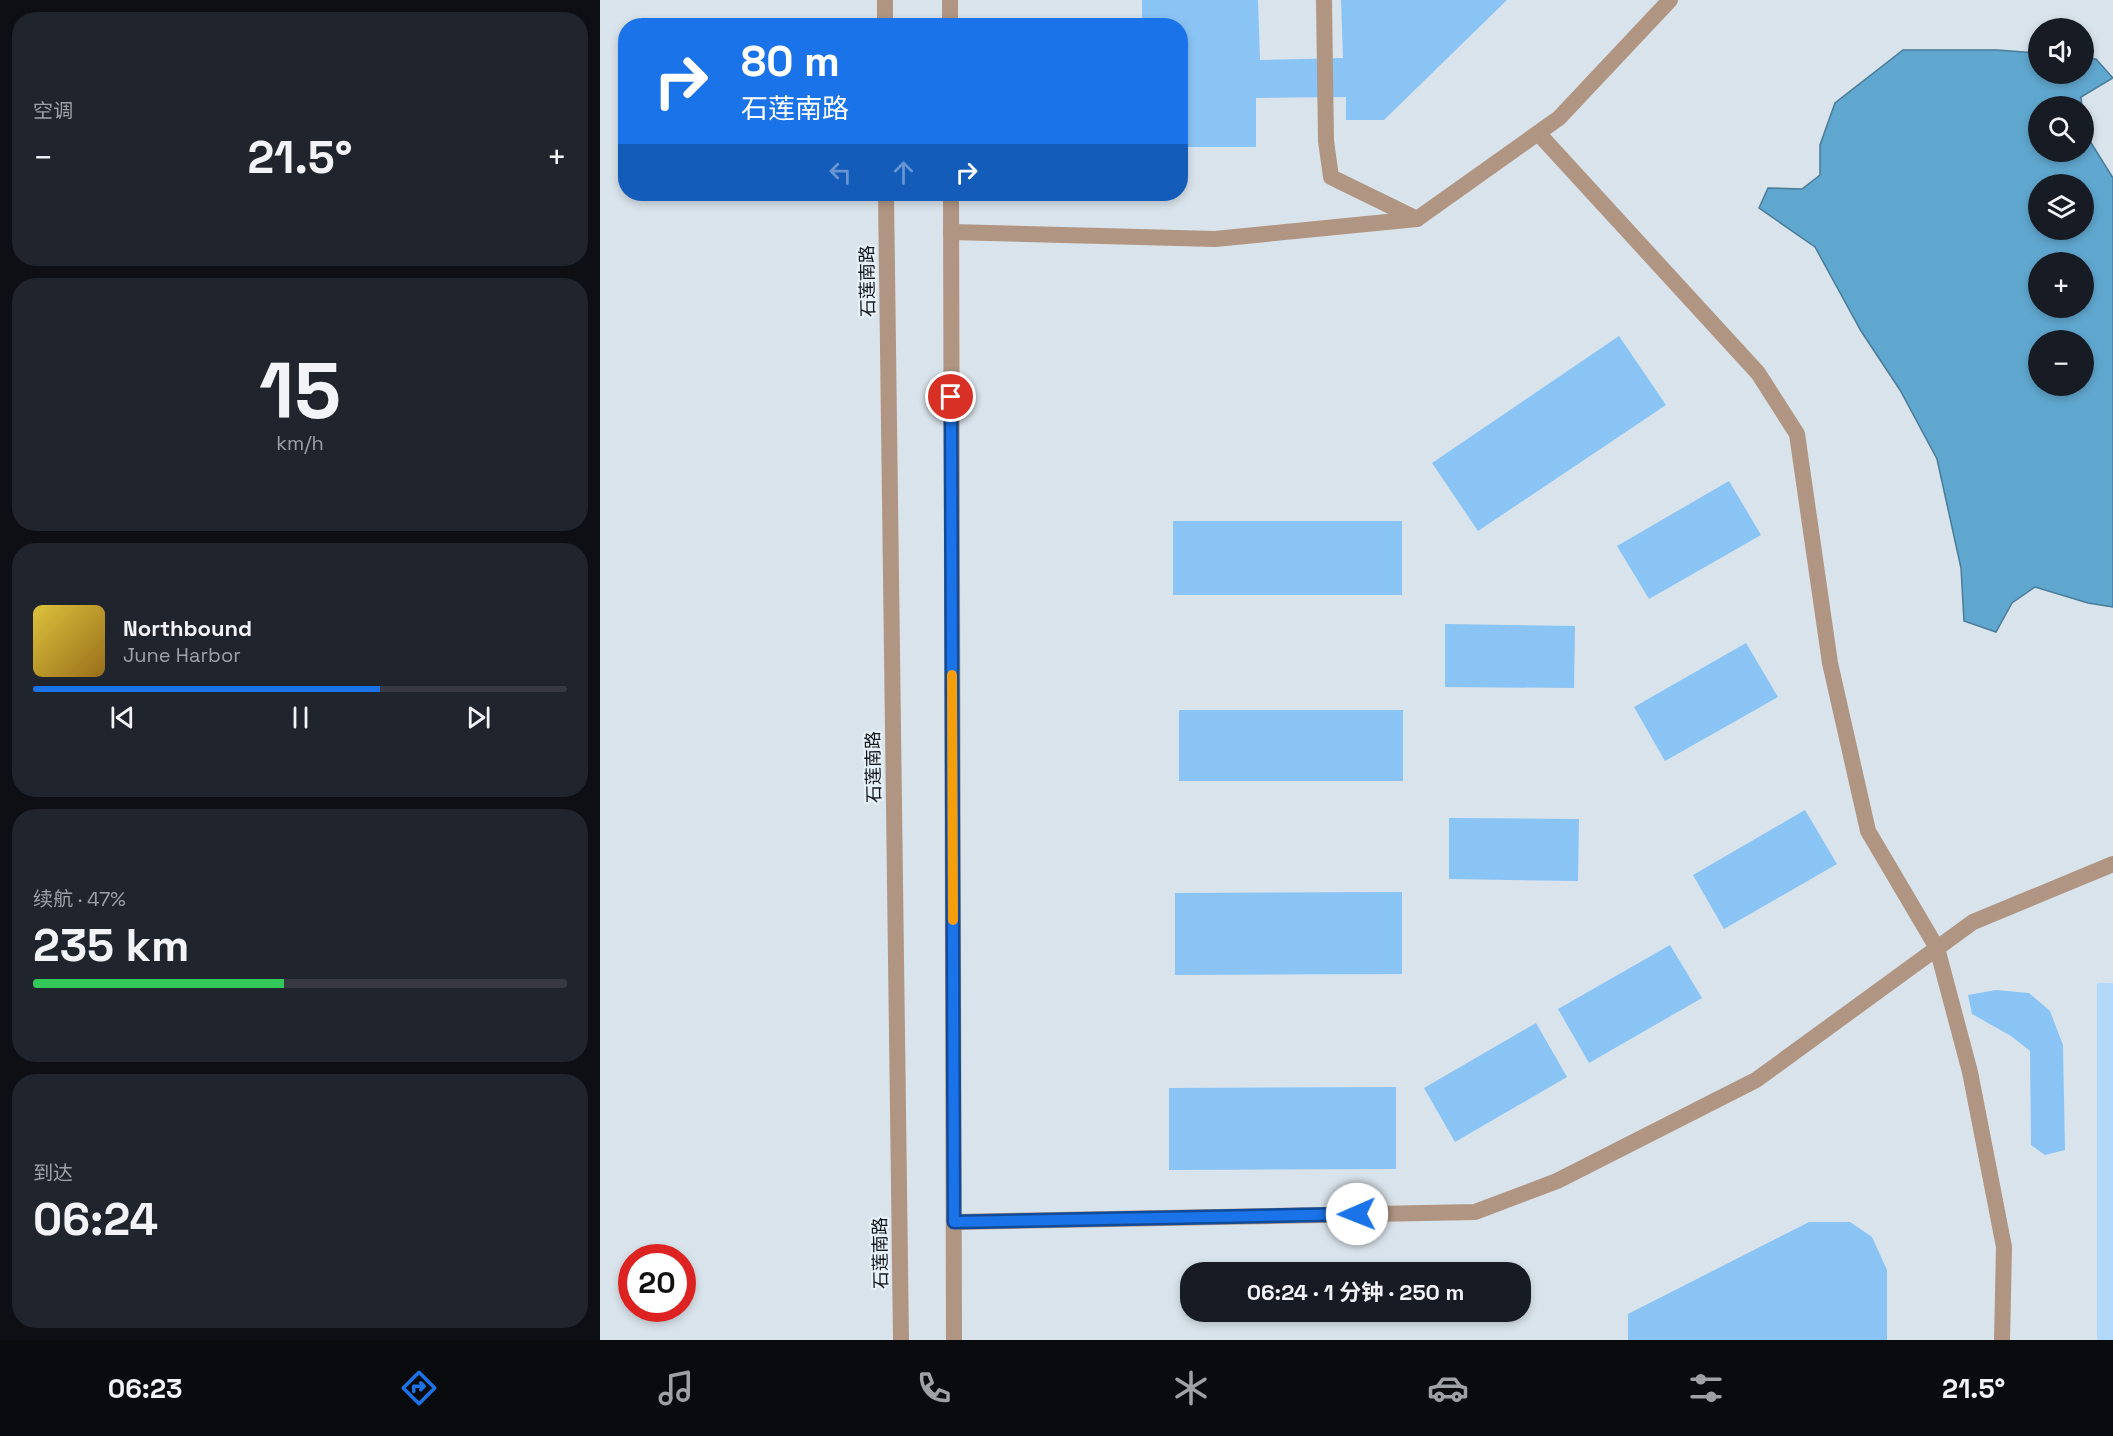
<!DOCTYPE html>
<html lang="zh">
<head>
<meta charset="utf-8">
<style>
  :root { --surface:#171b24; --page:#20242c; --text:#f1f3f6; --muted:#9ea1a6; --line:#363941; --accent:#1a73e8 }
  body { margin:0; font-family:"Space Grotesk","Noto Sans SC",sans-serif; background:var(--page); color:var(--text); height:100vh; display:flex; flex-direction:column; font-size:22px; white-space:nowrap }
  * { box-sizing:border-box; margin:0 }
  p { font-size:20px; color:var(--muted) }
  .icon { flex:none; width:33px; height:33px; fill:none; stroke:currentColor; stroke-width:2; stroke-linecap:round; stroke-linejoin:round }
  .map { position:relative; flex:1; overflow:hidden }
  .details { display:flex; flex-direction:column; gap:12px; padding:12px; background:#0d0f14; width:600px }
  .details>* { flex:none }
  .top-card { position:absolute; left:18px; top:18px; width:570px; height:183px; border-radius:24px; box-shadow:0 3px 9px #0003; background:#1a73e8; color:#fff; overflow:hidden }
  .fabs { position:absolute; left:1428px; top:18px; display:grid; gap:12px }
  .fabs a { display:grid; place-items:center; width:66px; height:66px; border-radius:50%; background:var(--surface); box-shadow:0 3px 9px #0003; font-size:30px }
  .speed { position:absolute; left:18px; top:1244px; display:flex; gap:12px; font-size:30px; font-weight:700; text-align:center }
  .speed>* { display:grid; place-content:center; width:78px; height:78px; border-radius:50%; background:var(--surface); box-shadow:0 3px 9px #0003; line-height:1 }
  .speed .limit { border:9px solid #d22; background:#fff; color:#111 }
  .pin { position:absolute; display:grid; place-items:center; width:51px; height:51px; color:#fff; margin:-26px; border:3px solid #fff; border-radius:50%; box-shadow:0 2px 6px #0007 }
  .me { position:absolute; width:66px; margin:-33px; rotate:269deg; stroke-linejoin:round; filter:drop-shadow(0 0 4px #0008) }
  .turn { display:flex; align-items:center; gap:21px; height:126px; padding:0 24px; font-size:27px }
  .turn .icon { width:78px; height:78px; stroke-width:2.5 }
  .turn b { display:block; font-size:42px; line-height:51px }
  .lanes { display:flex; align-items:center; height:57px; padding:0 24px; background:#0003; justify-content:center; gap:30px; direction:ltr }
  .lanes .off { opacity:.35 }
  .big { font-size:45px; font-weight:700; line-height:1.1 }
  .details .tile { flex:1; display:flex; flex-direction:column; justify-content:center; gap:9px; min-width:0; padding:0 21px; border-radius:24px; background:var(--page) }
  .details .dial { align-items:center; gap:0 }
  .dial b { font-size:78px; line-height:1 }
  .song { display:flex; align-items:center; gap:18px }
  .cover { width:72px; height:72px; border-radius:9px; background:linear-gradient(135deg,hsl(50 70% 55%),hsl(40 70% 35%)) }
  .played { height:6px; border-radius:3px; background:linear-gradient(90deg,var(--accent) 65%,var(--line) 65%) }
  .keys { display:flex; justify-content:space-around; direction:ltr }
  .heat { display:flex; justify-content:space-between; align-items:center; font-size:33px; direction:ltr }
  .charge { height:9px; border-radius:4px; background:linear-gradient(90deg,#34c759 47%,var(--line) 0) }
  .trip { position:absolute; left:580px; top:1262px; width:351px; height:60px; border-radius:24px; background:var(--surface); box-shadow:0 3px 9px #0003; font-weight:700; line-height:60px; text-align:center }
  .tabs { display:flex; height:96px; justify-content:space-around; align-items:center; background:#090b0e; color:var(--muted) }
  .tabs .icon { width:42px; height:42px }
  .tabs .on { color:var(--accent) }
  .tabs b { font-size:27px; color:var(--text) }
  main { display:flex; flex:1; min-height:0 }
  .map>svg:first-child { display:block }
  .green { fill:#b2d8fa }
  .water { fill:#60a7cf; stroke:#497b98; stroke-width:1.5; fill-rule:evenodd }
  .building { fill:#8ac4f5 }
  .lines { fill:none; stroke-linecap:round; stroke-linejoin:round }
  .service { stroke:#b09582; stroke-width:16 }
  .minor { stroke:#b09582; stroke-width:16 }
  .tertiary { stroke:#b09582; stroke-width:16 }
  .route-casing { stroke:#114b97; stroke-width:15 }
  .route { stroke:#1a73e8; stroke-width:10 }
  .slow { stroke:#f59e0b; stroke-width:10 }
  .labels { text-anchor:middle; dominant-baseline:central; stroke-width:4.5; stroke-linejoin:round; paint-order:stroke }
  .street-label { font-size:18px; fill:#121518; stroke:#e6f0f9 }
</style>
</head>
<body>
<main>
<section class="details">
<div class="tile"><p>空调</p>
<div class="heat"><a>−</a><b class="big">21.5°</b><a>+</a></div>
</div>
<div class="tile dial"><b>15</b><p>km/h</p></div>
<div class="tile">
<div class="song"><i class="cover"></i><div><b>Northbound</b><p>June Harbor</p></div></div>
<div class="played"></div>
<div class="keys"><svg class="icon" aria-label="previous" viewBox="0 0 24 24"><path d="M18 5L8 12l10 7zM5 5v14"/></svg><svg class="icon" aria-label="pause" viewBox="0 0 24 24"><path d="M8 5v14M16 5v14"/></svg><svg class="icon" aria-label="next" viewBox="0 0 24 24"><path d="M6 5l10 7-10 7zM19 5v14"/></svg></div>
</div>
<div class="tile"><p>续航 · 47%</p><b class="big">235 km</b><div class="charge"></div></div>
<div class="tile"><p>到达</p><b class="big">06:24</b></div>
</section>
<div class="map">
<svg width="1513" height="1340" viewBox="0 0 1513 1340">
  <rect width="100%" height="100%" fill="#d9e3eb"/>
  <!-- green -->
  <path class="green" d="M1497,983H1513V1340H1497Z"/>
  <!-- water -->
  <path class="water" d="M1303,50H1397L1438,53V74H1484V58L1496,59L1513,78L1481,97L1482,106H1438V152H1484V114L1488,138L1513,178V607L1488,603L1435,587L1412,603L1396,632L1364,621L1361,568L1337,459L1300,390L1261,331L1215,247L1159,208L1168,188L1202,189L1220,175V145L1235,103ZM1438,184H1484V230H1438ZM1438,262H1484V308H1438ZM1438,340H1484V386H1438Z"/>
  <!-- building -->
  <path class="building" d="M542,0H658L660,60L743,58L741,0H907L784,120H746V97L656,98V147H580V26H542Z
    M1019,336L1066,405L878,531L832,463Z
    M1129,481L1161,535L1049,599L1017,546Z
    M573,521H802V595H573Z
    M845,624L975,626L974,688L845,687Z
    M1146,643L1178,697L1065,761L1034,707Z
    M579,710H803V781H579Z
    M1205,810L1237,864L1124,929L1093,875Z
    M849,818L979,819L978,881L849,879Z
    M802,892V974L575,975V893Z
    M1070,945L1102,998L989,1063L958,1009Z
    M1396,990L1429,993L1450,1011L1463,1045L1465,1150L1445,1155L1431,1145L1430,1051L1411,1036L1372,1014L1368,995Z
    M936,1023L967,1077L855,1142L824,1088Z
    M796,1087V1169L569,1170V1088Z
    M1209,1222H1250L1272,1237L1287,1270V1340H1028V1314Z"/>
  <g class="lines">
    <!-- service -->
    <path class="service" d="M938,133L1158,373L1197,434L1230,663L1268,831L1337,948L1370,1072L1404,1247L1402,1340
      M351,232L615,239L817,219L959,118L1070,0
      M354,1222L875,1212L957,1181L1156,1080L1373,922L1513,864"/>
    <!-- minor -->
    <path class="minor" d="M724,0L726,141L731,177L817,219"/>
    <!-- tertiary -->
    <path class="tertiary" d="M285,0V26
      M350,0V26
      M286,194L301,1340
      M351,194L354,1340"/>
  </g>
  <g class="lines">
    <!-- route casing -->
    <g class="route-casing">
      <path id="route" d="M351,397L354,1222L757,1214"/>
    </g>
    <!-- route -->
    <use href="#route" class="route"/>
    <!-- slow -->
    <path class="slow" d="M352,675L353,920"/>
  </g>
  <g class="labels">
    <!-- street labels -->
    <g class="street-label">
      <text transform="translate(267 281) rotate(-91)">石莲南路</text>
      <text transform="translate(273 767) rotate(-91)">石莲南路</text>
      <text transform="translate(280 1253) rotate(-91)">石莲南路</text>
    </g>
  </g>
</svg>
<div class="fabs">
<a><svg class="icon" aria-label="sound" viewBox="0 0 24 24"><path d="M4 9h4l5-4v14l-5-4H4zM17 9q2 3 0 6"/></svg></a>
<a><svg class="icon" aria-label="search" viewBox="0 0 24 24"><circle cx="10" cy="10" r="6"/><path d="M15 15l6 6"/></svg></a>
<a><svg class="icon" aria-label="layers" viewBox="0 0 24 24"><path d="M12 4l9 5-9 5-9-5zM3 14l9 5 9-5"/></svg></a>
<a>+</a>
<a>−</a>
</div>
<div class="speed"><div class="limit">20</div></div>
<div class="pin" style="left:351px;top:397px;background:#d93025"><svg class="icon" aria-label="arrive" viewBox="0 0 24 24"><path d="M6 21V4h12l-3 4 3 4H6"/></svg></div>
<svg class="me" style="left:757px;top:1214px" viewBox="-20 -20 40 40"><circle r="19" fill="#fff"/><path d="M0-13L10 11 0 6-10 11z" fill="#1a73e8"/></svg>
<div class="trip">06:24 · 1 分钟 · 250 m</div>
<div class="top-card">
<div class="turn"><svg class="icon" aria-label="right" viewBox="0 0 24 24"><path d="M7 20v-9h11M14 6l5 5-5 5"/></svg><div><b>80 m</b>石莲南路</div></div>
<div class="lanes"><svg class="icon off" aria-label="left" viewBox="0 0 24 24"><path d="M17 20v-9H6M10 6l-5 5 5 5"/></svg><svg class="icon off" aria-label="ahead" viewBox="0 0 24 24"><path d="M12 20V5M6 11l6-6 6 6"/></svg><svg class="icon" aria-label="right" viewBox="0 0 24 24"><path d="M7 20v-9h11M14 6l5 5-5 5"/></svg></div>
</div>
</div>
</main>
<nav class="tabs">
<b>06:23</b>
<svg class="icon on" aria-label="directions" viewBox="0 0 24 24"><path d="M12 3l9 9-9 9-9-9zM9 14v-3h6M13 9l2 2-2 2"/></svg>
<svg class="icon" aria-label="music" viewBox="0 0 24 24"><path d="M9 18V5l10-2v13"/><circle cx="6" cy="18" r="3"/><circle cx="16" cy="16" r="3"/></svg>
<svg class="icon" aria-label="phone" viewBox="0 0 24 24"><path d="M5 4h4l2 5-3 2q2 4 5 5l2-3 5 2v4C11 20 4 13 5 4z"/></svg>
<svg class="icon" aria-label="climate" viewBox="0 0 24 24"><path d="M12 3v18M4 7l16 10M4 17L20 7"/></svg>
<svg class="icon" aria-label="car" viewBox="0 0 24 24"><path d="M5 17H2v-5l4-1 3-4h7l3 4 3 1v5h-3M9 17h6M6 11h13"/><circle cx="7" cy="17" r="2"/><circle cx="17" cy="17" r="2"/></svg>
<svg class="icon" aria-label="filters" viewBox="0 0 24 24"><path d="M4 7h16M4 17h16"/><circle cx="9" cy="7" r="2"/><circle cx="15" cy="17" r="2"/></svg>
<b>21.5°</b>
</nav>
</body>
</html>
